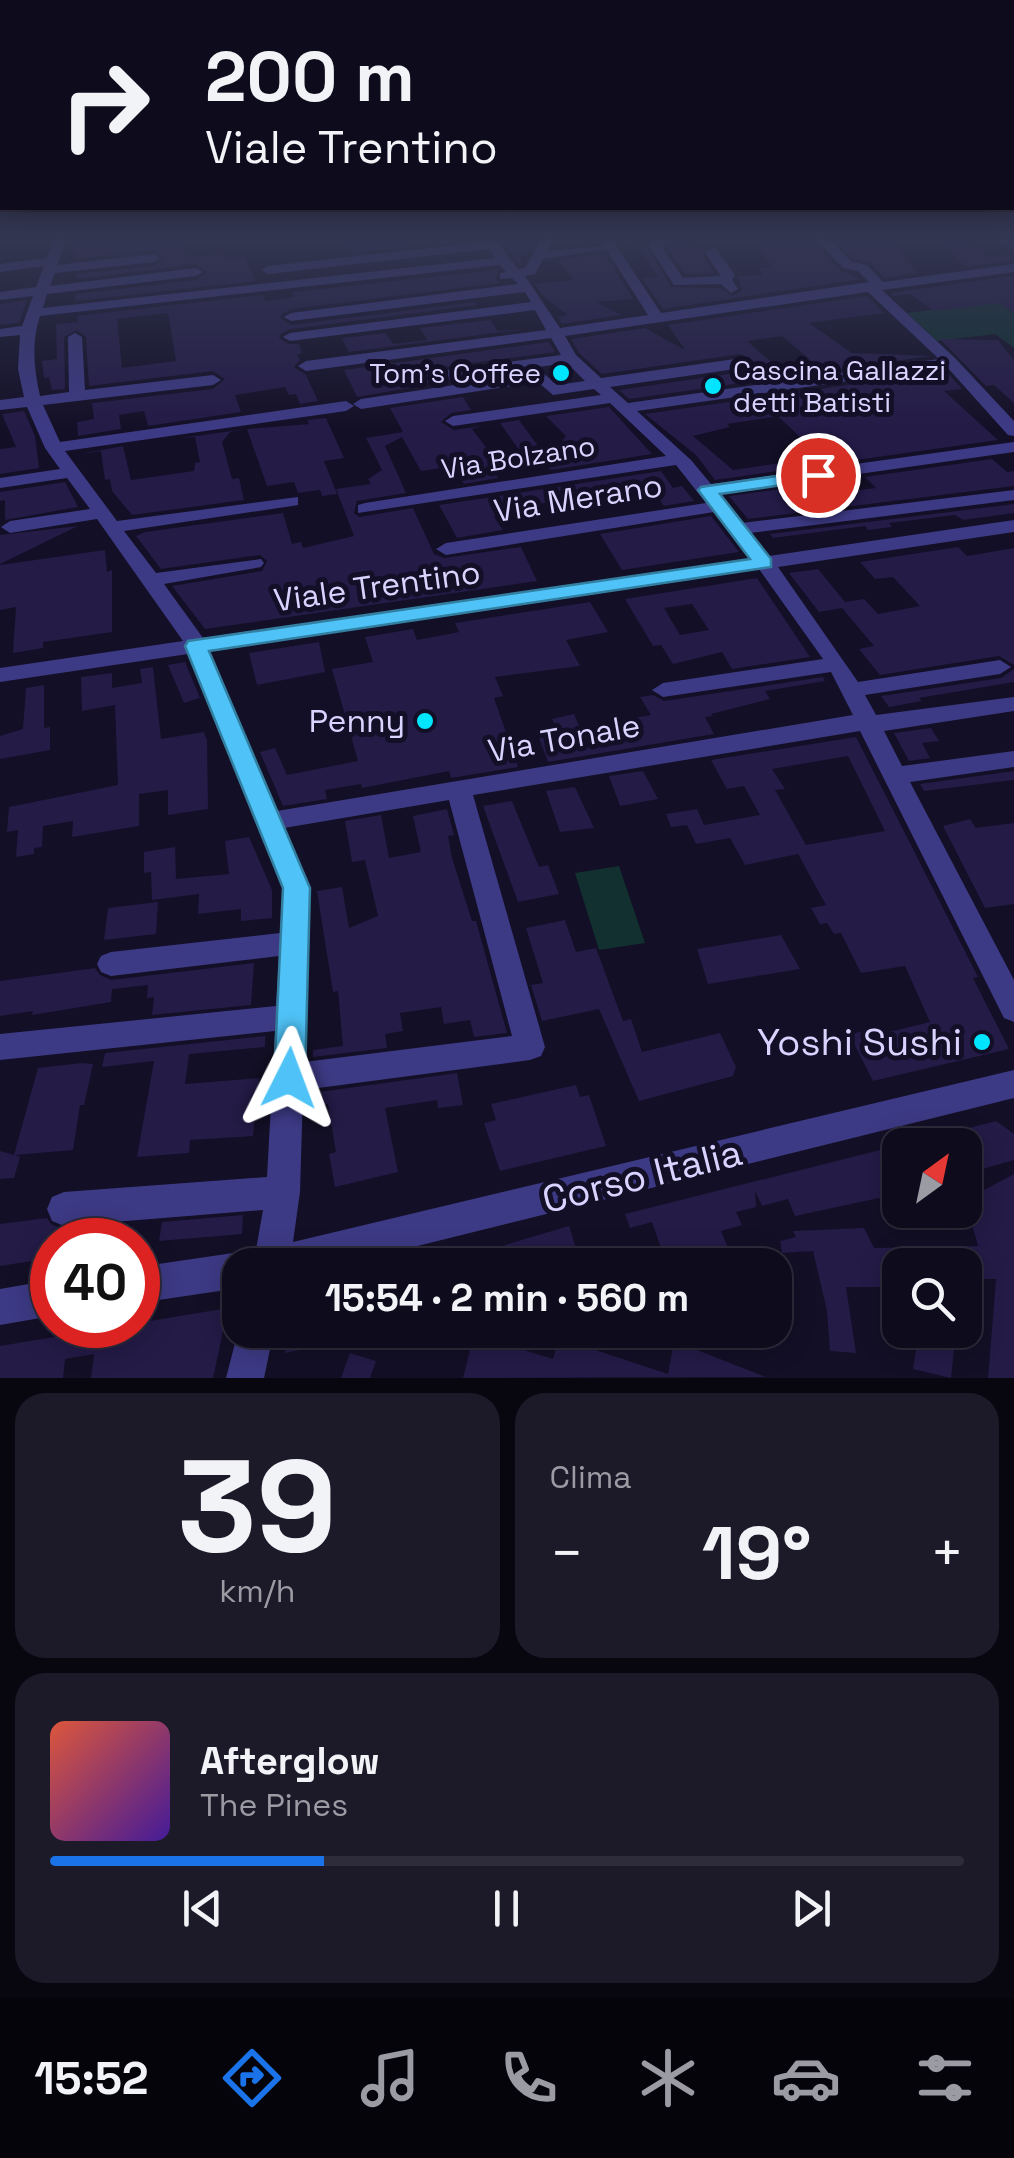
<!DOCTYPE html>
<html lang="it">
<head>
<meta charset="utf-8">
<style>
  :root { --surface:#0e0b1c; --page:#1c1929; --text:#f1f3f6; --muted:#9b9ba3; --line:#2e2b3b; --accent:#1a73e8 }
  body { margin:0; font-family:"Space Grotesk",sans-serif; background:var(--page); color:var(--text); height:100vh; display:flex; flex-direction:column; font-size:38px; white-space:nowrap }
  * { box-sizing:border-box; margin:0 }
  p { font-size:32px; color:var(--muted) }
  .icon { flex:none; width:55px; height:55px; fill:none; stroke:currentColor; stroke-width:2; stroke-linecap:round; stroke-linejoin:round }
  .map { position:relative; height:1378px; overflow:hidden }
  .details { display:flex; flex-direction:column; gap:15px; padding:15px; background:#08060f; flex:1 }
  .details>* { flex:none }
  .banner { position:absolute; left:0px; top:0px; width:1015px; height:210px; box-shadow:0 5px 25px #0003,0 0 0 2px var(--line); background:#0e0b1c; color:var(--text); overflow:hidden }
  .needle { width:65px; rotate:33deg }
  .fabs { position:absolute; left:882px; top:1128px; display:grid; gap:20px }
  .fabs a { display:grid; place-items:center; width:100px; height:100px; border-radius:20px; background:var(--surface); box-shadow:0 5px 25px #0003,0 0 0 2px var(--line); font-size:50px }
  .speed { position:absolute; left:30px; top:1218px; display:flex; gap:20px; font-size:50px; font-weight:700; text-align:center }
  .speed>* { display:grid; place-content:center; width:130px; height:130px; border-radius:50%; background:var(--surface); box-shadow:0 5px 25px #0003,0 0 0 2px var(--line); line-height:1 }
  .speed .limit { border:15px solid #d22; background:#fff; color:#111 }
  .pin { position:absolute; display:grid; place-items:center; width:85px; height:85px; color:#fff; margin:-42px; border:5px solid #fff; border-radius:50%; box-shadow:0 2px 10px #0007 }
  .me { position:absolute; width:110px; margin:-55px; rotate:3deg; stroke-linejoin:round; filter:drop-shadow(0 0 8px #0008) }
  .turn { display:flex; align-items:center; gap:35px; height:210px; padding:0 40px; font-size:45px }
  .turn .icon { width:130px; height:130px; stroke-width:2.5 }
  .turn b { display:block; font-size:70px; line-height:85px }
  .big { font-size:75px; font-weight:700; line-height:1.1 }
  .details .card { flex:1; display:flex; flex-direction:column; justify-content:center; gap:15px; min-width:0; padding:0 35px; border-radius:30px; background:var(--page) }
  .details .dial { align-items:center; gap:0 }
  .dial b { font-size:130px; line-height:1 }
  .song { display:flex; align-items:center; gap:30px }
  .cover { width:120px; height:120px; border-radius:15px; background:linear-gradient(135deg,hsl(10 70% 55%),hsl(260 70% 35%)) }
  .played { height:10px; border-radius:5px; background:linear-gradient(90deg,var(--accent) 30%,var(--line) 30%) }
  .keys { display:flex; justify-content:space-around; direction:ltr }
  .heat { display:flex; justify-content:space-between; align-items:center; font-size:55px; direction:ltr }
  .details .tiles { flex:1; display:grid; gap:15px; grid-template-columns:1fr 1fr }
  .card:last-child { grid-column:span 2 }
  .trip { position:absolute; left:222px; top:1248px; width:570px; height:100px; border-radius:30px; background:var(--surface); box-shadow:0 5px 25px #0003,0 0 0 2px var(--line); font-weight:700; line-height:100px; text-align:center }
  .dock { display:flex; height:160px; justify-content:space-around; align-items:center; background:#06040b; color:var(--muted) }
  .dock .icon { width:70px; height:70px }
  .dock .active { color:var(--accent) }
  .dock b { font-size:45px; color:var(--text) }
  .map>svg:first-child { display:block }
  .green { fill:#12302f }
  .building { fill:#241b47; fill-rule:evenodd }
  .lines { fill:none; stroke-linecap:round; stroke-linejoin:round }
  .minor { fill:#3d3a85; fill-rule:evenodd }
  .route { fill:#4fc3f7; stroke:#337fa1; stroke-width:2.5 }
  .poi-dot { fill:#00e5ff; stroke:#130f26; stroke-width:4 }
  .labels { text-anchor:middle; dominant-baseline:central; stroke-width:10; stroke-linejoin:round; paint-order:stroke }
  .far-poi-label { font-size:28px; fill:#d9d4ff; stroke:#130f26; text-anchor:start }
  .far-street-label { font-size:28px; fill:#d9d4ff; stroke:#130f26 }
  .street-label { font-size:32px; fill:#d9d4ff; stroke:#130f26 }
  .poi-label { font-size:32px; fill:#d9d4ff; stroke:#130f26; text-anchor:end }
  .near-poi-label { font-size:38px; fill:#d9d4ff; stroke:#130f26; text-anchor:end }
  .near-street-label { font-size:38px; fill:#d9d4ff; stroke:#130f26 }
</style>
</head>
<body>
<div class="map">
<svg width="1014" height="1378" viewBox="0 0 1014 1378">
  <rect width="100%" height="100%" fill="#130f26"/>
  <!-- green -->
  <path class="green" d="M997,301L1014,313V348L995,334L937,341L907,313Z
    M619,866L645,943L599,950L575,873Z"/>
  <!-- building -->
  <path class="building" d="M117,236H179L188,258L224,254L226,260L245,258L256,281L75,301V294L196,280L207,273L196,264L77,279L76,274L154,266L164,259L154,250L75,259L72,240Z
    M341,236H477L478,239L350,253Z
    M497,236H539L530,251L516,253L523,264L520,265Z
    M756,236H809L840,271L861,279L663,309L642,278L658,277L638,246L646,245L671,287L720,288L733,296L742,290L738,276L763,275L758,268H773L752,239L758,238Z
    M831,236H886L919,273L884,278L870,262L854,259Z
    M933,236H961L989,257L1014,254V260L966,267Z
    M672,242H688L701,252L714,273L685,274L667,247Z
    M604,253L633,299L596,302L621,315L562,324L558,317L568,315L544,297L531,279L536,284L574,280L558,260Z
    M499,270L496,279L500,283L291,309L282,314L280,318L291,325L476,302L478,305L290,329L281,334L279,338L288,344H299L302,353L297,355L300,360L294,367L306,375L318,401L300,404L296,394L289,395L285,387L235,395L241,412L148,426L144,411L119,415L121,429L78,436L77,422L94,419L92,403L213,389L225,379L213,371L89,386L86,337L77,330L64,337L65,389L52,390L49,377L44,378L42,361L57,359L56,324L78,322L77,316L262,295L266,301L295,297L292,292ZM168,313L176,361L122,368L117,319Z
    M1014,276V313L1000,303L934,311L910,294L894,296L890,293Z
    M867,296L884,313L809,323L852,353L931,356L629,399L619,390L743,372L754,362L741,354L602,374L579,353L571,339L645,328L685,350L668,325ZM782,336L820,368L784,373L747,341Z
    M27,300L19,323L0,325V304Z
    M490,320L498,331L526,329L349,352L342,338L386,333L393,344L427,340L420,328Z
    M940,339L998,340L1014,360V403L994,385L986,386Z
    M549,342L555,352L410,371L399,379L409,388L357,397L344,370Z
    M946,371L962,389L944,391L998,440L828,464L778,416L727,424L730,427L693,436L733,470L814,458L820,465L715,480L696,455L645,414Z
    M463,397L471,410L451,413L441,422L454,430L481,426L472,429L502,468L492,469L498,478L464,484L454,466L421,471L402,437L385,446L406,493L357,501L354,513L359,517L413,508L434,554L444,558L521,547L537,581L205,629L172,586L262,571L267,561L260,555L161,569L136,536L145,532L283,513L292,544L301,542L303,548L354,536L336,489L371,484L368,479L382,470L366,438L403,432L390,408Z
    M609,407L652,454L551,470L546,463L566,436L546,416Z
    M24,411L35,436L39,468L0,474V449L16,447L2,414Z
    M326,418L344,458L324,461L337,494L322,496L320,490L298,493L294,482L267,486L247,429L309,424L307,420Z
    M519,420L544,454L524,457L500,423Z
    M246,429L230,432L222,442L232,479L239,478L244,500L132,515L112,491L110,479L105,480L101,451L79,454L123,446L131,480L194,471L195,463L200,462L195,437L181,438Z
    M992,459L1007,472L1014,471V486L748,519L729,496L833,482L841,492L876,488L865,477Z
    M661,471L673,488L682,486L694,501L664,506L651,489L643,487L591,495L497,511L501,516L494,517L503,530L457,538L439,505Z
    M65,482L78,507L5,520V500L0,501V492Z
    M1014,504V513L963,520L955,515L889,523L892,527L868,530L865,526L773,538L770,534Z
    M711,516L739,552L622,570L600,534Z
    M78,526L0,564V535Z
    M958,547L967,556L1014,548V665L999,656L880,675L859,649L874,646L842,608L819,612L789,573L818,569L845,602L864,599L878,614L920,606L893,577L875,579L860,562Z
    M105,550L107,572L112,570V632L43,642V648L13,653L16,607L0,610V565Z
    M757,578L810,657L732,669L722,652L673,664L661,645L653,646L625,599ZM692,604L709,630L680,635L664,608Z
    M590,602L608,632L566,640L580,666L495,677L503,696L494,698L518,767L451,778L449,771L362,788L361,784L325,790L327,799L283,806L260,752L275,748L287,775L358,761L332,669L373,662L365,637L413,629L417,640L459,632L455,623Z
    M319,642L325,672L257,685L249,653Z
    M185,662L200,698L184,703L168,665Z
    M153,667L161,739L204,732L207,740L208,809L168,815V790L139,794V826L72,837L73,821L43,826L42,847L34,848V854L16,857L18,830L7,832L9,807L118,785L115,705L82,711L81,677L112,673V688L142,683L140,669Z
    M1014,669V682L919,698L922,701L889,707L881,696L1001,678Z
    M823,677L825,681L765,691L770,699L711,714L713,716L705,717L714,734L548,762L539,738L559,734L552,719L574,714L580,728L651,715L640,697L653,695L664,701Z
    M44,685V728L50,727V750L0,759V736L23,729L26,688Z
    M931,728L939,741L922,743L930,758L909,761L894,733Z
    M856,737L978,977L973,978L1009,1049L873,1081L849,1034L871,1030L873,1036L930,1022L905,966L861,973L841,933L834,934L827,923L820,924L811,908L826,905L798,854L745,865L730,838L696,844L687,825L671,827L666,814L697,809L704,825L760,815L744,786L727,789L711,760ZM848,756L885,831L806,845L775,790L785,789L772,769Z
    M643,771L658,799L620,806L609,776Z
    M1014,771V780L924,791L920,784Z
    M575,787L594,828L560,832L546,791Z
    M512,801L539,867L548,865L559,894L518,902L483,806Z
    M447,809L454,835L448,836L452,858L472,921H476L507,1033L474,1037L470,1020L444,1024L441,1007L400,1013L403,1031L385,1034L387,1048L313,1057V1050L343,1046L338,991L333,992L317,891L342,887L349,928L378,916L365,860L352,862L345,821L381,815L389,858L421,852L413,816Z
    M970,819L976,828L1014,823V904L985,908L943,826Z
    M249,837L272,890V918L241,921V909L198,914L199,894L152,900L151,872L144,873V852L175,847L176,879L229,874L225,841Z
    M158,902L156,934L104,940L108,908Z
    M565,920L576,952L596,948L623,1021L631,1019L642,1052L720,1033L736,1067L733,1076L639,1101L599,1009L542,1021L531,985L543,983L526,928Z
    M781,935L800,969L708,984L697,949Z
    M254,963L251,1005L152,1015L154,997L147,998L148,985L112,989L111,1002L32,1015L33,1011L0,1016V981L95,968L100,975L111,980Z
    M265,1036V1047L189,1054L185,1084L259,1078L253,1136L190,1140L189,1153L137,1157L154,1061L102,1067L105,1053Z
    M82,1063L93,1064L84,1105H80L73,1150L15,1155L20,1157L14,1178L0,1179V1151L14,1155L38,1068Z
    M457,1073L463,1105L438,1108L437,1100L385,1108L398,1172L335,1187L329,1154L336,1152L328,1104L311,1107L312,1093Z
    M576,1085L580,1097L589,1095L606,1146L500,1171L484,1123L496,1120L491,1104Z
    M996,1121L1014,1134V1160L965,1174V1145H924L923,1140Z
    M900,1145V1204L885,1208L879,1198L795,1216L788,1199L762,1206L755,1191L756,1207L736,1212L742,1225L721,1231L735,1265H667L652,1222L630,1228L625,1214Z
    M1014,1174V1378H988L996,1279H965V1265H900V1280H889L890,1287H846L856,1353L830,1351L827,1311L813,1251L782,1253L780,1241L796,1237L793,1231L864,1228L874,1248L978,1246L965,1200Z
    M243,1215L242,1234L159,1241L162,1222Z
    M47,1218L51,1224L64,1230L110,1226L108,1240H52V1258L0,1266V1224Z
    M569,1226L577,1251L574,1265H511L505,1245Z
    M228,1308L213,1378H91L94,1354L65,1359L63,1378H0V1346Z
    M288,1330H363L364,1337L285,1353Z
    M475,1330H487L486,1338L553,1359L559,1338L668,1374L674,1341L766,1377L463,1378Z
    M717,1330H772V1347L717,1338Z
    M919,1330H956L951,1378L913,1369Z
    M350,1353L376,1361L370,1378H341Z"/>
  <g class="lines">
    <!-- minor -->
    <path class="minor" d="M55,236H67L57,265L154,254L160,258L154,262L55,273L50,286L196,268L203,272L196,276L47,294L43,308L495,258L489,249L268,274L261,270L268,266L485,242L481,236H493L518,269L525,268L543,236H555L547,251L604,246L603,238H611L661,313L869,282L858,271L843,268L813,236H826L852,262L867,265L883,282L1014,264V272L882,290L956,359L1014,421V436L1008,435L947,367L637,411L691,460L711,484L1014,442V452L718,494L742,523L1014,490V500L750,533L769,556L1014,520V532L778,567L858,682L1000,660L1011,667L1000,674L865,695L876,715L1014,697V711L884,731L902,766L1014,751V767L910,782L1014,980V1022L1004,1018L860,731L473,795L545,1047L541,1056L530,1060L303,1090L300,1192L293,1242L1014,1070V1098L341,1265H240V1288L138,1303V1267L240,1252L254,1261L263,1210L64,1226L52,1221L47,1209L52,1197L64,1192L267,1177L275,1031L0,1060V1034L276,1006L279,956L111,976L101,972L97,964L101,956L111,952L280,933L283,887L188,654L0,682V668L183,641L97,519L10,533L1,527L10,521L90,509L67,478L0,488V478L60,469L45,448L27,407L0,410V400L24,397L18,369L20,335L0,337V329L22,326L33,296L0,300V292L36,287L44,266L0,272V264L47,258ZM606,249L648,315L560,328L525,276L535,274L543,259ZM500,265L506,272L500,273V279L512,278L518,284L291,313L284,317L291,321L525,292L531,302L290,333L283,337L290,341L535,310L546,330L306,361L298,366L306,371L551,338L561,355L411,375L403,380L411,385L567,363L585,381L557,385L542,372L361,399L353,404L361,409L538,382L553,395L594,389L601,395L453,416L445,421L453,426L610,403L666,456L365,503L358,505V513L676,465L706,503L446,543L436,549L446,555L714,512L751,559L203,638L164,584L261,567L264,563L261,559L156,573L124,531L292,506L298,505V497L117,521L65,451L346,411L354,406L346,401L60,442L43,405L213,385L221,380L213,375L85,390L82,337L75,333L68,337L69,392L40,396C34,369 31,343 40,316ZM868,292L939,359L628,403L610,387L742,368L750,363L742,358L601,378L576,355L565,336ZM759,569L823,659L663,683L652,690L663,697L831,672L853,715L277,811L209,651ZM449,800L512,1036L304,1062L309,887L284,828Z
      M993,236H1007L1014,240V250Z
      M659,237L669,240L662,247L683,278L721,276L704,251L715,248L735,275L732,280L738,289L731,293L721,284L674,285L649,246Z
      M52,1280V1316L0,1325V1289Z
      M240,1324V1330H274L264,1378H226Z"/>
  </g>
  <!-- sky -->
  <linearGradient id="sky" x2="0" y2="1"><stop stop-color="#0a0815"/><stop offset="0.55" stop-color="#333752"/><stop offset="1" stop-color="#333752" stop-opacity="0"/></linearGradient>
  <rect width="1014" height="429" fill="url(#sky)"/>
  <!-- route -->
  <path class="route" d="M818,470L824,471V479L720,494L771,559V567L209,651L310,888L305,1078L300,1088L289,1092L278,1088L274,1078L283,888L185,646L188,641L750,559L698,490L701,487Z"/>
  <!-- markers -->
  <g class="poi-dot">
    <circle cx="561" cy="373" r="10"/>
    <circle cx="713" cy="386" r="10"/>
    <circle cx="425" cy="721" r="10"/>
    <circle cx="982" cy="1042" r="10"/>
  </g>
  <g class="labels">
    <!-- far-poi labels -->
    <g class="far-poi-label">
      <text x="733" y="370">Cascina Gallazzi<tspan x="733" dy="32">detti Batisti</tspan></text>
      <text x="541" y="373" text-anchor="end">Tom's Coffee</text>
    </g>
    <!-- far-street labels -->
    <g class="far-street-label">
      <text transform="translate(518 457) rotate(-9)">Via Bolzano</text>
    </g>
    <!-- street labels -->
    <g class="street-label">
      <text transform="translate(578 498) rotate(-9)">Via Merano</text>
      <text transform="translate(377 586) rotate(-8)">Viale Trentino</text>
      <text transform="translate(564 738) rotate(-10)">Via Tonale</text>
    </g>
    <!-- poi labels -->
    <g class="poi-label">
      <text x="405" y="721">Penny</text>
    </g>
    <!-- near-poi labels -->
    <g class="near-poi-label">
      <text x="962" y="1042">Yoshi Sushi</text>
    </g>
    <!-- near-street labels -->
    <g class="near-street-label">
      <text transform="translate(642 1176) rotate(-14)">Corso Italia</text>
    </g>
  </g>
</svg>
<div class="fabs">
<a><svg class="needle" viewBox="-14 -14 28 28"><path d="M0-13l5 13h-10z" fill="#e53935"/><path d="M0 13l5-13h-10z" fill="#9b9ba3"/></svg></a>
<a><svg class="icon" aria-label="search" viewBox="0 0 24 24"><circle cx="10" cy="10" r="6"/><path d="M15 15l6 6"/></svg></a>
</div>
<div class="speed"><div class="limit">40</div></div>
<div class="pin" style="left:818px;top:475px;background:#d93025"><svg class="icon" aria-label="arrive" viewBox="0 0 24 24"><path d="M6 21V4h12l-3 4 3 4H6"/></svg></div>
<svg class="me" style="left:289px;top:1078px" viewBox="-20 -20 40 40"><path d="M0-17L14 15 0 8-14 15z" fill="#4fc3f7" stroke="#fff" stroke-width="4"/></svg>
<div class="trip">15:54 · 2 min · 560 m</div>
<div class="banner">
<div class="turn"><svg class="icon" aria-label="right" viewBox="0 0 24 24"><path d="M7 20v-9h11M14 6l5 5-5 5"/></svg><div><b>200 m</b>Viale Trentino</div></div>
</div>
</div>
<section class="details">
<div class="tiles">
<div class="card dial"><b>39</b><p>km/h</p></div>
<div class="card"><p>Clima</p>
<div class="heat"><a>−</a><b class="big">19°</b><a>+</a></div>
</div>
<div class="card">
<div class="song"><i class="cover"></i><div><b>Afterglow</b><p>The Pines</p></div></div>
<div class="played"></div>
<div class="keys"><svg class="icon" aria-label="previous" viewBox="0 0 24 24"><path d="M18 5L8 12l10 7zM5 5v14"/></svg><svg class="icon" aria-label="pause" viewBox="0 0 24 24"><path d="M8 5v14M16 5v14"/></svg><svg class="icon" aria-label="next" viewBox="0 0 24 24"><path d="M6 5l10 7-10 7zM19 5v14"/></svg></div>
</div>
</div>
</section>
<nav class="dock">
<b>15:52</b>
<svg class="icon active" aria-label="directions" viewBox="0 0 24 24"><path d="M12 3l9 9-9 9-9-9zM9 14v-3h6M13 9l2 2-2 2"/></svg>
<svg class="icon" aria-label="music" viewBox="0 0 24 24"><path d="M9 18V5l10-2v13"/><circle cx="6" cy="18" r="3"/><circle cx="16" cy="16" r="3"/></svg>
<svg class="icon" aria-label="phone" viewBox="0 0 24 24"><path d="M5 4h4l2 5-3 2q2 4 5 5l2-3 5 2v4C11 20 4 13 5 4z"/></svg>
<svg class="icon" aria-label="climate" viewBox="0 0 24 24"><path d="M12 3v18M4 7l16 10M4 17L20 7"/></svg>
<svg class="icon" aria-label="car" viewBox="0 0 24 24"><path d="M5 17H2v-5l4-1 3-4h7l3 4 3 1v5h-3M9 17h6M6 11h13"/><circle cx="7" cy="17" r="2"/><circle cx="17" cy="17" r="2"/></svg>
<svg class="icon" aria-label="filters" viewBox="0 0 24 24"><path d="M4 7h16M4 17h16"/><circle cx="9" cy="7" r="2"/><circle cx="15" cy="17" r="2"/></svg>
</nav>
</body>
</html>
